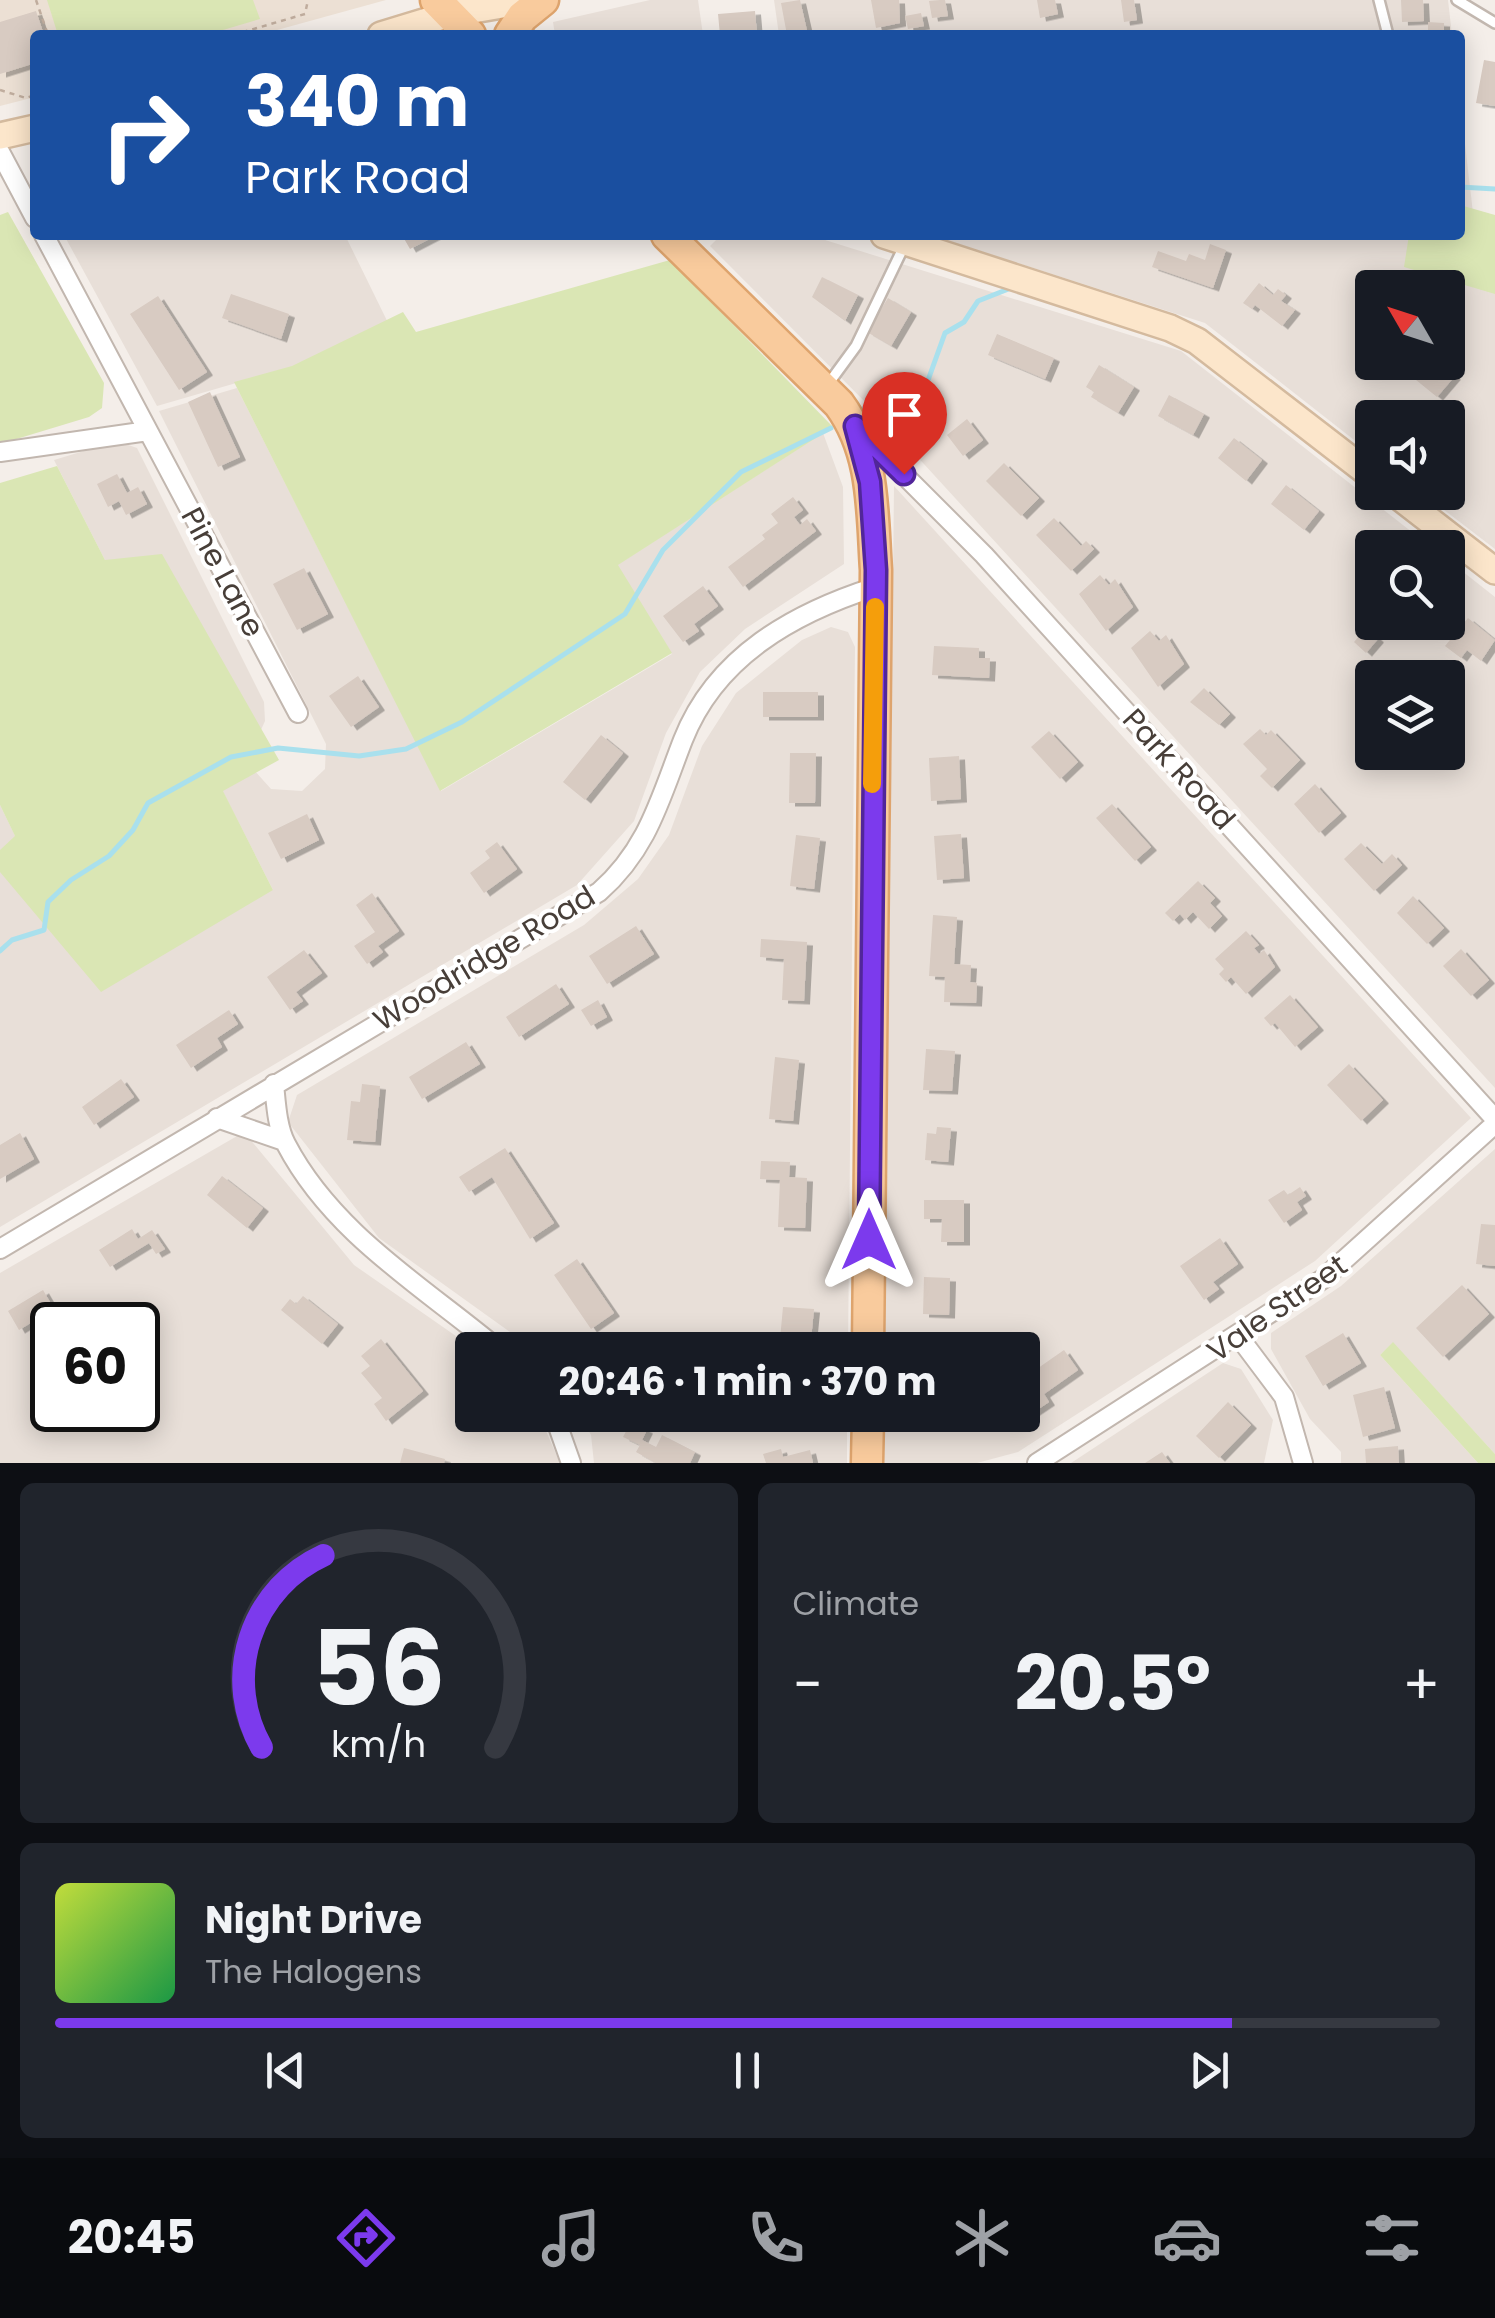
<!DOCTYPE html>
<html lang="en">
<head>
<meta charset="utf-8">
<style>
  :root { --surface:#171b24; --page:#20242c; --text:#f1f3f6; --muted:#9ea1a6; --line:#363941; --accent:#7c3aed }
  body { margin:0; font-family:Poppins,sans-serif; background:var(--page); color:var(--text); height:100vh; display:flex; flex-direction:column; font-size:38px; white-space:nowrap }
  * { box-sizing:border-box; margin:0 }
  p { font-size:32px; color:var(--muted) }
  .icon { flex:none; width:55px; height:55px; fill:none; stroke:currentColor; stroke-width:2; stroke-linecap:round; stroke-linejoin:round }
  .map { position:relative; height:1463px; overflow:hidden }
  .side { display:flex; flex-direction:column; gap:20px; padding:20px; background:#0d0f14; flex:1 }
  .side>* { flex:none }
  .hud { position:absolute; left:30px; top:30px; width:1435px; height:210px; border-radius:10px; box-shadow:0 5px 25px #0003; background:#1a4fa0; color:#fff; overflow:hidden }
  .needle { width:65px; rotate:309deg }
  .controls { position:absolute; left:1355px; top:270px; display:grid; gap:20px }
  .controls a { display:grid; place-items:center; width:110px; height:110px; border-radius:10px; background:var(--surface); box-shadow:0 5px 25px #0003; font-size:50px }
  .speed { position:absolute; left:30px; top:1302px; display:flex; gap:20px; font-size:50px; font-weight:700; text-align:center }
  .speed>* { display:grid; place-content:center; width:130px; height:130px; border-radius:50%; background:var(--surface); box-shadow:0 5px 25px #0003; line-height:1 }
  .speed .limit { border:5px solid #111; border-radius:15px; background:#fff; color:#111 }
  .pin { position:absolute; display:grid; place-items:center; width:85px; height:85px; color:#fff; margin:-102px -42px; border-radius:50% 50% 50% 0; rotate:-45deg; box-shadow:0 0 10px #0007 }
  .pin .icon { rotate:45deg }
  .me { position:absolute; width:110px; margin:-55px; rotate:0deg; stroke-linejoin:round; filter:drop-shadow(0 0 8px #0008) }
  .turn { display:flex; align-items:center; gap:35px; height:210px; padding:0 50px; font-size:45px }
  .turn .icon { width:130px; height:130px; stroke-width:2.5 }
  .turn b { display:block; font-size:70px; line-height:85px }
  .big { font-size:75px; font-weight:700; line-height:1.1 }
  .side .tile { flex:1; display:flex; flex-direction:column; justify-content:center; gap:15px; min-width:0; padding:0 35px; border-radius:15px; background:var(--page) }
  .side .dial { align-items:center; gap:0 }
  .dial svg { height:260px; overflow:visible; fill:none; stroke:var(--line); stroke-width:7; stroke-linecap:round; text-anchor:middle }
  .dial text { fill:var(--text); stroke:none }
  .song { display:flex; align-items:center; gap:30px }
  .cover { width:120px; height:120px; border-radius:15px; background:linear-gradient(135deg,hsl(70 70% 55%),hsl(140 70% 35%)) }
  .played { height:10px; border-radius:5px; background:linear-gradient(90deg,var(--accent) 85%,var(--line) 85%) }
  .keys { display:flex; justify-content:space-around; direction:ltr }
  .heat { display:flex; justify-content:space-between; align-items:center; font-size:55px; direction:ltr }
  .side .tiles { flex:1; display:grid; gap:20px; grid-template-columns:1fr 1fr }
  .tile:last-child { grid-column:span 2 }
  .trip { position:absolute; left:455px; top:1332px; width:585px; height:100px; border-radius:10px; background:var(--surface); box-shadow:0 5px 25px #0003; font-weight:700; line-height:100px; text-align:center }
  .tab-bar { display:flex; height:160px; justify-content:space-around; align-items:center; background:#090b0e; color:var(--muted) }
  .tab-bar .icon { width:70px; height:70px }
  .tab-bar .on { color:var(--accent) }
  .tab-bar b { font-size:45px; color:var(--text) }
  .map>svg:first-child { display:block }
  .residential { fill:#e8dfd8; fill-rule:evenodd }
  .education { fill:#ece0d4 }
  .green { fill:#dae6b4 }
  .lines { fill:none; stroke-linecap:round; stroke-linejoin:round }
  .stream { stroke:#a9e0ed; stroke-width:5 }
  .building { fill:#d8cbc2; filter:url(#shadow) }
  .lane-casing { stroke:#c2b7af; stroke-width:14 }
  .street-casing { stroke:#c2b7af; stroke-width:22 }
  .secondary-casing { stroke:#d4ba9e; stroke-width:30 }
  .primary-casing { stroke:#dea46d; stroke-width:35 }
  .path { stroke:#c0ad9e; stroke-width:2.5; stroke-dasharray:5 5; stroke-linecap:butt }
  .lane { stroke:#fff; stroke-width:9 }
  .street { stroke:#fff; stroke-width:18 }
  .secondary { stroke:#fce6cb; stroke-width:25 }
  .primary { stroke:#f9cb9d; stroke-width:30 }
  .route-casing { stroke:#51269a; stroke-width:25 }
  .route { stroke:#7c3aed; stroke-width:18 }
  .slow { stroke:#f59e0b; stroke-width:18 }
  .labels { text-anchor:middle; dominant-baseline:central; stroke-width:8; stroke-linejoin:round; paint-order:stroke }
  .street-label { font-size:30px; fill:#473e38; stroke:#fff }
</style>
</head>
<body>
<div class="map">
<svg width="1495" height="1463" viewBox="0 0 1495 1463">
  <defs>
    <filter id="shadow"><feDropShadow dx="6" dy="3.5" stdDeviation="0" flood-color="#0004"/></filter>
  </defs>
  <rect width="100%" height="100%" fill="#f4eee9"/>
  <!-- residential -->
  <path class="residential" d="M650,0H698L703,35H555L553,22Z
    M774,0H1448L1452,35H779Z
    M1460,101L1480,273L1495,274V549L1422,493L1448,492V418H1372V454L1205,323L930,235H1460ZM1372,288H1448V362H1372Z
    M64,235H345L395,337L157,406Z
    M721,235H809L1181,351L1431,547L1372,548V622H1448V560L1495,597V1088L891,428L710,246ZM1372,678H1448V752H1372Z
    M237,388L441,791L672,654L617,565L823,433L843,487L844,564L745,629L700,672L666,733L634,821L577,885L0,1227V805L27,860L273,890L54,460L117,441L137,448L264,702L265,721L252,750L254,770L271,789L302,791L325,769L326,744L159,411Z
    M894,486L1471,1118L1315,1261L1018,1452L977,1463H884L885,1415H1022V1350H885Z
    M831,627L848,632L855,647L848,1350H535L379,1238L288,1122L297,1095L584,925L638,879L669,835L702,746L736,693L802,640Z
    M244,1132L354,1265L476,1350L472,1415H539L560,1463H0V1273ZM52,1325H138V1410H52Z
    M1495,1149V1454L1393,1343L1380,1355L1478,1463H1341V1452L1310,1419L1271,1349V1333L1341,1286Z
    M1223,1363L1241,1369L1273,1420L1264,1463H1071Z
    M580,1415H847V1463H594L591,1435Z"/>
  <!-- education -->
  <path class="education" d="M0,0H386L259,35H35V97L0,106Z"/>
  <!-- green -->
  <path class="green" d="M47,0H253L260,19L206,35H58Z
    M1460,205L1495,215V294L1404,267L1409,235H1460Z
    M8,212L104,383L102,408L89,417L0,444V215Z
    M670,260L833,427L618,565L672,653L440,791L234,382L292,366L403,312L416,332Z
    M57,466L105,560L162,554L279,760L223,791L273,890L101,992L0,872V850L15,836L0,805V483Z
    M1393,1342L1495,1454V1463H1478L1380,1355Z"/>
  <g class="lines">
    <!-- stream -->
    <path class="stream" d="M1460,187L1495,189
      M861,410L895,394L911,398L927,383L945,333L964,322L978,301L1011,288
      M0,951L12,940L44,930L48,902L71,880L109,856L133,830L148,803L231,757L278,748L359,756L406,749L462,722L625,614L663,550L741,472L831,428"/>
  </g>
  <!-- building -->
  <path class="building" d="M800,0L808,35H787L781,3Z
    M871,0H899L900,23L876,28Z
    M940,0H945L948,16L932,18L929,1Z
    M1037,0H1055L1058,14L1040,18Z
    M1121,0H1134L1137,20L1124,22Z
    M1401,0H1423L1424,21L1402,22Z
    M36,11L44,35H35V63L0,74V22Z
    M755,11L757,35H720L718,14Z
    M921,13L924,26L908,29L905,16Z
    M1428,22L1444,23V35H1428Z
    M1484,60L1495,62V106L1476,103Z
    M402,235H437L410,249Z
    M1210,244L1226,250L1213,288L1152,267L1158,251L1186,261L1189,254L1205,260Z
    M822,277L858,295L845,321L812,297Z
    M1259,283L1273,295L1278,289L1286,295L1281,301L1295,310L1282,326L1255,305L1252,309L1243,303Z
    M231,294L289,314L281,339L222,318Z
    M158,296L207,372L179,390L130,314Z
    M888,298L911,312L891,346L867,332Z
    M997,334L1054,358L1045,379L988,355Z
    M1411,362H1437L1455,376L1437,397L1405,371Z
    M1099,365L1134,387L1118,413L1091,397L1094,392L1086,387Z
    M210,392L240,457L218,467L188,402Z
    M1169,395L1204,414L1193,435L1158,416Z
    M967,419L983,440L963,456L947,435Z
    M1234,438L1262,460L1246,481L1218,458Z
    M1004,463L1039,498L1021,516L986,481Z
    M117,474L127,493L138,487L147,504L126,515L119,501L108,507L97,484Z
    M1286,485L1319,511L1304,530L1271,504Z
    M793,497L803,510L794,517L800,525L807,519L816,531L743,587L728,567L765,539L762,535L778,523L771,514Z
    M1054,518L1081,546L1086,541L1094,549L1071,571L1036,535Z
    M304,568L328,614L297,630L273,584Z
    M1100,575L1109,585L1115,579L1133,607L1106,631L1079,594Z
    M703,586L718,606L694,624L699,631L683,642L663,616Z
    M1468,618L1495,640L1481,661L1467,650L1461,658L1445,646Z
    M1366,628L1378,639L1366,653L1354,642Z
    M1150,631L1159,641L1166,635L1184,664L1158,687L1131,648Z
    M934,646L979,648V658H990L989,678L932,675Z
    M358,676L379,707L351,727L329,696Z
    M1204,688L1230,714L1219,725L1190,702Z
    M763,692H818V717H763Z
    M1260,729L1266,735L1271,730L1300,760L1272,788L1260,776L1267,769L1243,744Z
    M1049,731L1078,762L1060,779L1031,747Z
    M601,735L623,753L585,800L563,782Z
    M790,753H816L815,803H789Z
    M959,756L961,799L931,801L929,758Z
    M1315,784L1341,813L1319,833L1294,804Z
    M1112,804L1151,847L1135,861L1096,818Z
    M307,814L319,840L281,859L268,833Z
    M961,834L964,878L937,880L934,836Z
    M796,835L820,838L814,889L790,886Z
    M497,842L517,869L484,893L470,873L490,858L485,851Z
    M1361,843L1382,864L1392,854L1402,865L1374,891L1344,859Z
    M1198,881L1215,898L1210,903L1222,916L1209,929L1193,912L1185,920L1180,914L1173,921L1165,913Z
    M372,893L399,931L378,946L383,952L367,964L354,946L375,932L356,905Z
    M1413,896L1444,928L1427,944L1397,913Z
    M933,915L957,917L954,964L971,965L970,982L977,983L976,1003L944,1002L945,977L929,976Z
    M636,926L654,954L607,984L589,956Z
    M1246,931L1259,945L1254,948L1259,954L1264,950L1275,967L1246,994L1231,977L1226,982L1219,974L1224,969L1215,959Z
    M761,939L807,942L804,1001L782,1000L784,959L760,957Z
    M1461,949L1489,980L1471,996L1443,966Z
    M304,950L322,973L296,992L303,1001L290,1010L267,977Z
    M556,984L569,1004L519,1037L506,1017Z
    M1290,995L1318,1027L1295,1047L1275,1023L1271,1026L1264,1018Z
    M598,1000L607,1017L591,1026L581,1010Z
    M229,1010L238,1024L217,1038L222,1047L191,1068L176,1045Z
    M466,1042L480,1064L422,1099L409,1077Z
    M926,1049L955,1051L952,1091L923,1090Z
    M775,1057L799,1060L793,1121L769,1119Z
    M1349,1064L1383,1100L1361,1121L1327,1085Z
    M121,1079L134,1097L94,1125L82,1107Z
    M362,1084L380,1086L375,1142L347,1140L351,1101L360,1102Z
    M937,1127L951,1128L948,1162L925,1160L927,1133L936,1134Z
    M20,1133L34,1159L0,1179V1145Z
    M505,1148L554,1223L530,1239L492,1177L469,1192L459,1177Z
    M761,1161L790,1162L789,1177L807,1178L805,1228L778,1227L780,1180L760,1179Z
    M222,1176L263,1208L247,1228L207,1195Z
    M1300,1187L1306,1196L1297,1202L1302,1210L1284,1223L1268,1200L1284,1190L1288,1195Z
    M924,1200H964V1242H941L942,1219H924Z
    M1481,1224L1495,1225V1266L1476,1264Z
    M132,1229L138,1239L152,1230L165,1249L156,1254L149,1243L110,1267L99,1250Z
    M1220,1238L1238,1264L1213,1282L1219,1289L1204,1300L1180,1266Z
    M577,1259L614,1313L591,1329L554,1275Z
    M924,1277L950,1278L949,1315L923,1314Z
    M1462,1285L1489,1314L1443,1357L1416,1328Z
    M43,1290L54,1309L19,1330L8,1311Z
    M303,1296L338,1324L322,1344L281,1310L290,1299L296,1304Z
    M783,1307L814,1309L810,1350H779Z
    M1343,1333L1361,1363L1323,1386L1305,1356Z
    M381,1339L423,1391L386,1421L374,1404L382,1398L361,1373L370,1366L361,1356Z
    M1064,1350L1078,1370L1044,1394L1049,1402L1031,1414L1022,1396L1031,1390L1027,1384L1035,1378L1031,1373Z
    M1384,1387L1395,1428L1363,1437L1353,1395Z
    M1228,1402L1251,1425L1219,1458L1196,1436Z
    M631,1422L647,1430L642,1440L656,1447L662,1435L695,1452L690,1463H656L636,1452L640,1445L623,1437Z
    M1398,1446L1399,1463H1366L1365,1449Z
    M404,1448L445,1459L444,1463H400Z
    M781,1449L783,1457L810,1450L813,1463H766L763,1454Z
    M1162,1452L1170,1463H1145Z"/>
  <g class="lines">
    <!-- lane casing -->
    <g class="lane-casing">
      <path id="lane" d="M1379,0L1388,35
        M1457,0L1495,23
        M826,387L856,346L905,244"/>
    </g>
    <!-- street casing -->
    <g class="street-casing">
      <path id="street" d="M0,152L35,218
        M44,235L298,713
        M859,430L984,555L1495,1119
        M0,452L148,431
        M274,1084C276,1103 277,1127 286,1144C333,1234 424,1287 499,1350
        M217,1118L284,1141
        M0,1249L599,892C648,849 660,799 683,740C716,656 794,613 875,587
        M1239,1337L1284,1397L1303,1463
        M554,1415L571,1463
        M1037,1463L1323,1279L1495,1124"/>
    </g>
    <!-- secondary casing -->
    <g class="secondary-casing">
      <path id="secondary" d="M381,35L450,14L531,0
        M0,136L35,128
        M884,235L1170,328L1197,341L1372,476
        M1393,492L1495,571"/>
    </g>
    <!-- primary casing -->
    <g class="primary-casing">
      <path id="primary" d="M436,0L470,35
        M510,35L522,17L543,0
        M667,235L839,404C875,453 872,511 876,570L868,1350
        M867,1463L868,1415"/>
    </g>
    <!-- path -->
    <path class="path" d="M36,0L48,35
      M233,35L305,14L308,0
      M0,90L26,98L35,95"/>
    <!-- lane -->
    <use href="#lane" class="lane"/>
    <!-- street -->
    <use href="#street" class="street"/>
    <!-- secondary -->
    <use href="#secondary" class="secondary"/>
    <!-- primary -->
    <use href="#primary" class="primary"/>
  </g>
  <g class="lines">
    <!-- route casing -->
    <g class="route-casing">
      <path id="route" d="M869,1240L876,570L870,482L855,426L904,474"/>
    </g>
    <!-- route -->
    <use href="#route" class="route"/>
    <!-- slow -->
    <path class="slow" d="M872,784L875,607"/>
  </g>
  <g class="labels">
    <!-- street labels -->
    <g class="street-label">
      <text transform="translate(223 572) rotate(62)">Pine Lane</text>
      <text transform="translate(1179 769) rotate(48)">Park Road</text>
      <text transform="translate(484 958) rotate(-31)">Woodridge Road</text>
      <text transform="translate(1277 1308) rotate(-35)">Vale Street</text>
    </g>
  </g>
</svg>
<div class="controls">
<a><svg class="needle" viewBox="-14 -14 28 28"><path d="M0-13l5 13h-10z" fill="#e53935"/><path d="M0 13l5-13h-10z" fill="#9ea1a6"/></svg></a>
<a><svg class="icon" aria-label="sound" viewBox="0 0 24 24"><path d="M4 9h4l5-4v14l-5-4H4zM17 9q2 3 0 6"/></svg></a>
<a><svg class="icon" aria-label="search" viewBox="0 0 24 24"><circle cx="10" cy="10" r="6"/><path d="M15 15l6 6"/></svg></a>
<a><svg class="icon" aria-label="layers" viewBox="0 0 24 24"><path d="M12 4l9 5-9 5-9-5zM3 14l9 5 9-5"/></svg></a>
</div>
<div class="speed"><div class="limit">60</div></div>
<div class="pin" style="left:904px;top:474px;background:#d93025"><svg class="icon" aria-label="arrive" viewBox="0 0 24 24"><path d="M6 21V4h12l-3 4 3 4H6"/></svg></div>
<svg class="me" style="left:869px;top:1240px" viewBox="-20 -20 40 40"><path d="M0-17L14 15 0 8-14 15z" fill="#7c3aed" stroke="#fff" stroke-width="4"/></svg>
<div class="trip">20:46 · 1 min · 370 m</div>
<div class="hud">
<div class="turn"><svg class="icon" aria-label="right" viewBox="0 0 24 24"><path d="M7 20v-9h11M14 6l5 5-5 5"/></svg><div><b>340 m</b>Park Road</div></div>
</div>
</div>
<section class="side">
<div class="tiles">
<div class="tile dial"><svg viewBox="0 0 100 80">
<path d="M14 69A42 42 0 1 1 86 69"/>
<path d="M14 69A42 42 0 0 1 33 10" stroke="#7c3aed"/>
<text x="50" y="56" font-size="32" font-weight="700">56</text>
<text x="50" y="72" font-size="11">km/h</text>
</svg></div>
<div class="tile"><p>Climate</p>
<div class="heat"><a>−</a><b class="big">20.5°</b><a>+</a></div>
</div>
<div class="tile">
<div class="song"><i class="cover"></i><div><b>Night Drive</b><p>The Halogens</p></div></div>
<div class="played"></div>
<div class="keys"><svg class="icon" aria-label="previous" viewBox="0 0 24 24"><path d="M18 5L8 12l10 7zM5 5v14"/></svg><svg class="icon" aria-label="pause" viewBox="0 0 24 24"><path d="M8 5v14M16 5v14"/></svg><svg class="icon" aria-label="next" viewBox="0 0 24 24"><path d="M6 5l10 7-10 7zM19 5v14"/></svg></div>
</div>
</div>
</section>
<nav class="tab-bar">
<b>20:45</b>
<svg class="icon on" aria-label="directions" viewBox="0 0 24 24"><path d="M12 3l9 9-9 9-9-9zM9 14v-3h6M13 9l2 2-2 2"/></svg>
<svg class="icon" aria-label="music" viewBox="0 0 24 24"><path d="M9 18V5l10-2v13"/><circle cx="6" cy="18" r="3"/><circle cx="16" cy="16" r="3"/></svg>
<svg class="icon" aria-label="phone" viewBox="0 0 24 24"><path d="M5 4h4l2 5-3 2q2 4 5 5l2-3 5 2v4C11 20 4 13 5 4z"/></svg>
<svg class="icon" aria-label="climate" viewBox="0 0 24 24"><path d="M12 3v18M4 7l16 10M4 17L20 7"/></svg>
<svg class="icon" aria-label="car" viewBox="0 0 24 24"><path d="M5 17H2v-5l4-1 3-4h7l3 4 3 1v5h-3M9 17h6M6 11h13"/><circle cx="7" cy="17" r="2"/><circle cx="17" cy="17" r="2"/></svg>
<svg class="icon" aria-label="filters" viewBox="0 0 24 24"><path d="M4 7h16M4 17h16"/><circle cx="9" cy="7" r="2"/><circle cx="15" cy="17" r="2"/></svg>
</nav>
</body>
</html>
